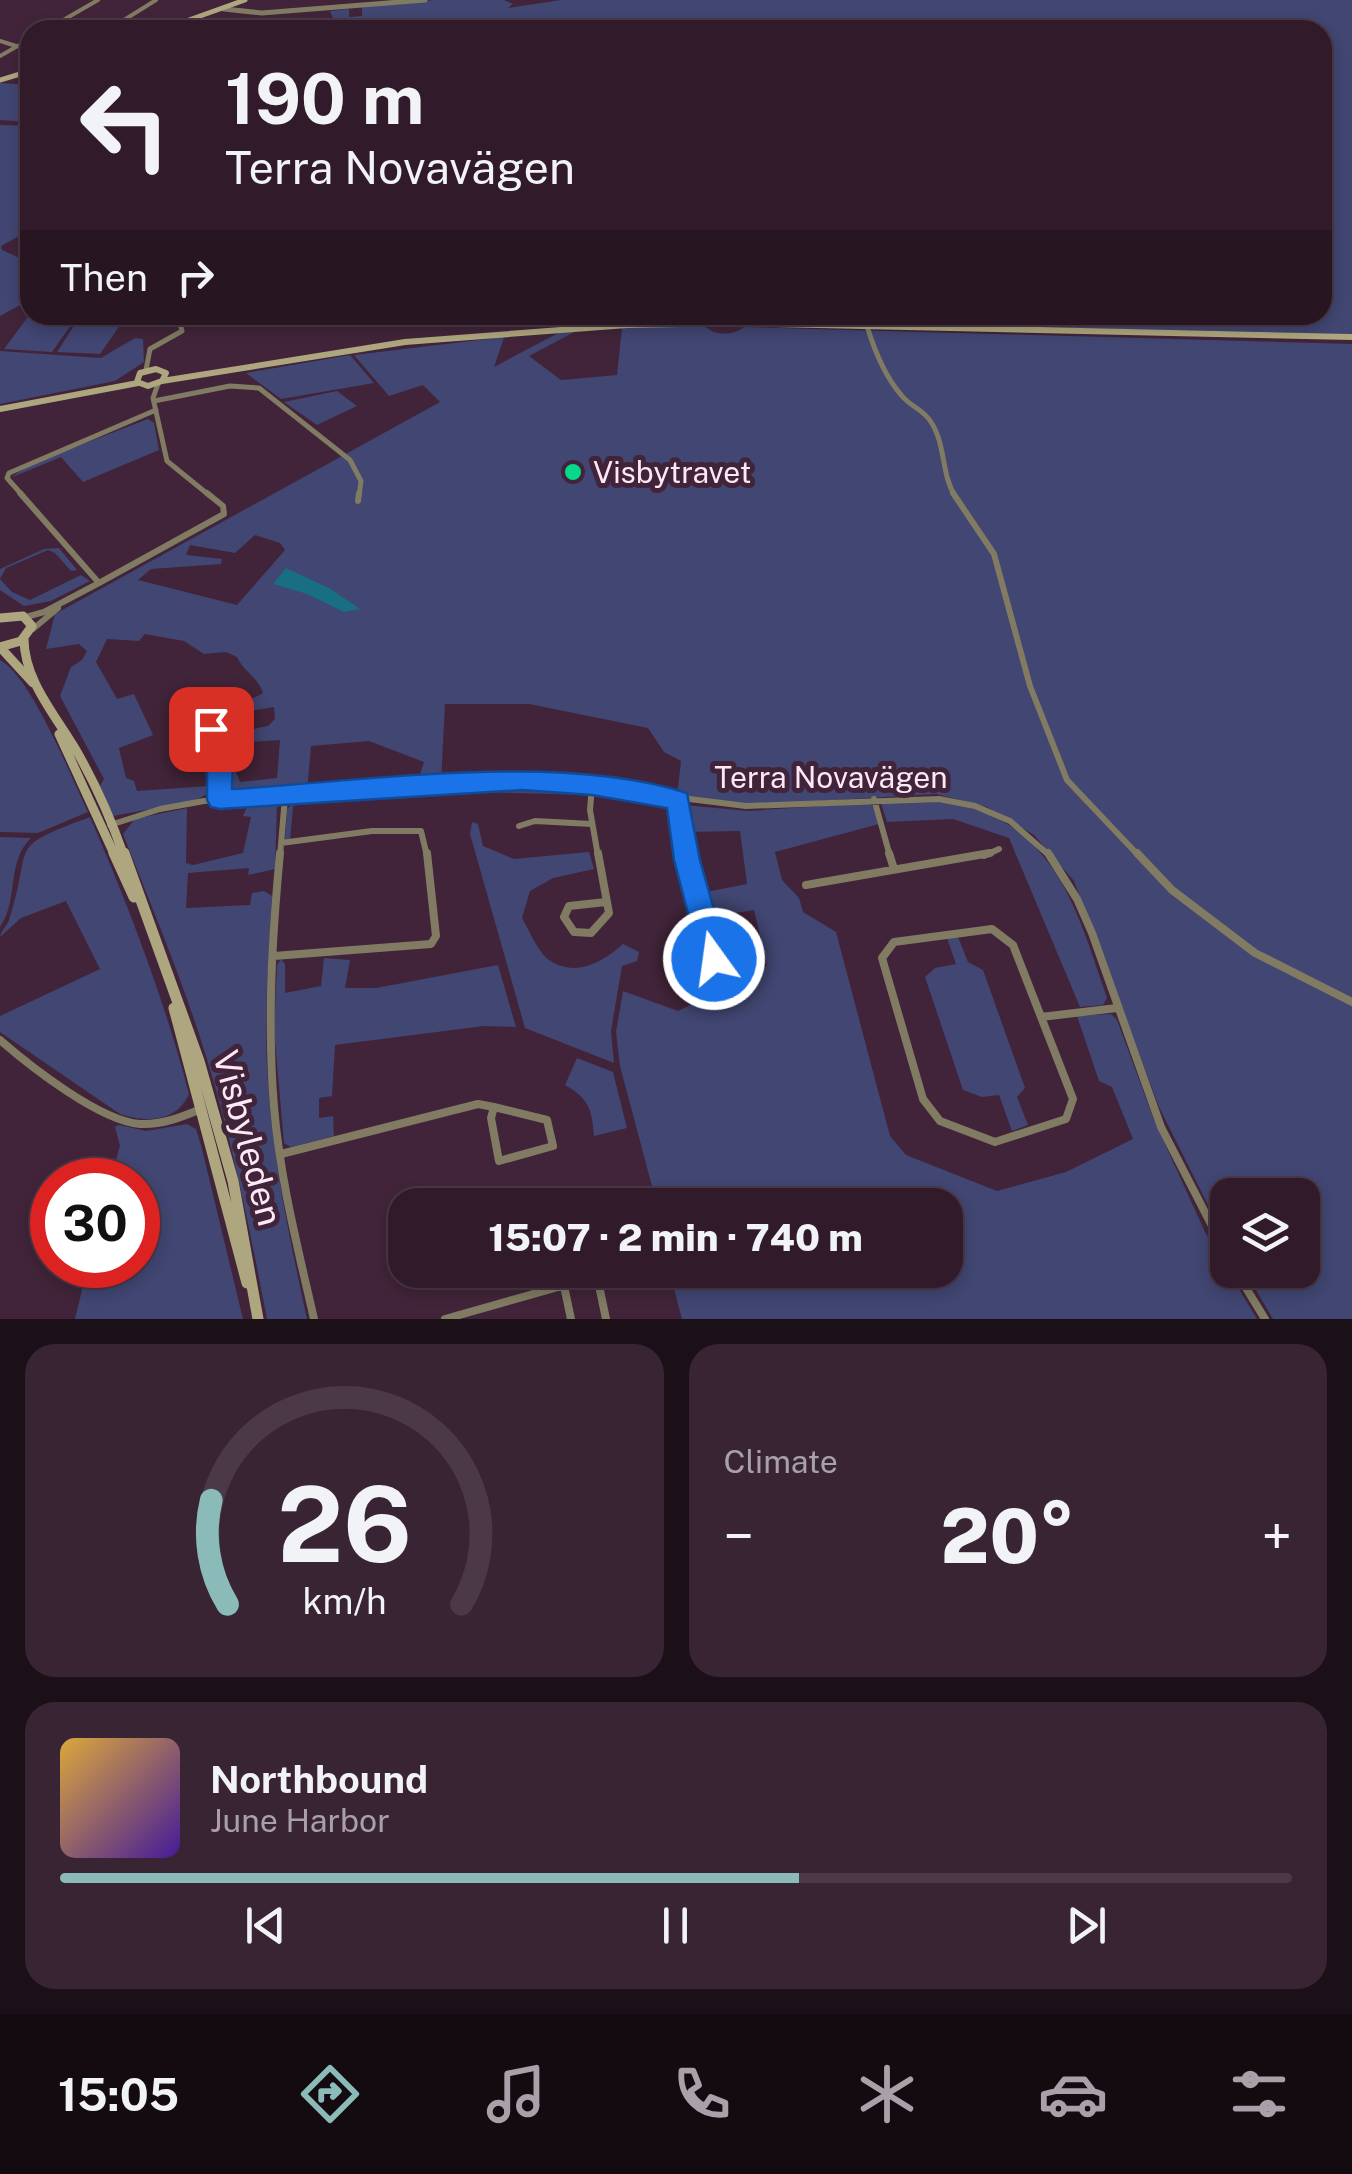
<!DOCTYPE html>
<html lang="en">
<head>
<meta charset="utf-8">
<style>
  :root { --surface:#311b2b; --page:#392433; --text:#f1f3f6; --muted:#a8a1a9; --line:#4c3947; --accent:#8bbbb9 }
  body { margin:0; font-family:"Public Sans",sans-serif; background:var(--page); color:var(--text); height:100vh; display:flex; flex-direction:column; font-size:38px; white-space:nowrap }
  * { box-sizing:border-box; margin:0 }
  p { font-size:32px; color:var(--muted) }
  .icon { flex:none; width:55px; height:55px; fill:none; stroke:currentColor; stroke-width:2; stroke-linecap:round; stroke-linejoin:round }
  .map { position:relative; height:1319px; overflow:hidden }
  .details { display:flex; flex-direction:column; gap:25px; padding:25px; background:#1b0f18; flex:1 }
  .details>* { flex:none }
  .top-card { position:absolute; left:20px; top:20px; width:1312px; height:305px; border-radius:30px; box-shadow:0 5px 15px #0003,0 0 0 2px var(--line); background:#311b2b; color:var(--text); overflow:hidden }
  .controls { position:absolute; left:1210px; top:1178px; display:grid; gap:20px }
  .controls a { display:grid; place-items:center; width:110px; height:110px; border-radius:20px; background:var(--surface); box-shadow:0 5px 15px #0003,0 0 0 2px var(--line); font-size:50px }
  .speed { position:absolute; left:30px; top:1158px; display:flex; gap:20px; font-size:50px; font-weight:700; text-align:center }
  .speed>* { display:grid; place-content:center; width:130px; height:130px; border-radius:50%; background:var(--surface); box-shadow:0 5px 15px #0003,0 0 0 2px var(--line); line-height:1 }
  .speed .limit { border:15px solid #d22; background:#fff; color:#111 }
  .pin { position:absolute; display:grid; place-items:center; width:85px; height:85px; color:#fff; margin:-42px; border-radius:20px; box-shadow:0 5px 15px #0006 }
  .me { position:absolute; width:110px; margin:-55px; rotate:346deg; stroke-linejoin:round; filter:drop-shadow(0 0 8px #0008) }
  .turn { display:flex; align-items:center; gap:35px; height:210px; padding:0 40px; font-size:45px }
  .turn .icon { width:130px; height:130px; stroke-width:2.5 }
  .turn b { display:block; font-size:70px; line-height:85px }
  .then { display:flex; align-items:center; height:95px; padding:0 40px; background:#0003; gap:20px; font-size:38px }
  .big { font-size:75px; font-weight:800; line-height:1.1 }
  .details .card { flex:1; display:flex; flex-direction:column; justify-content:center; gap:15px; min-width:0; padding:0 35px; border-radius:30px; background:var(--page) }
  .details .dial { align-items:center; gap:0 }
  .dial svg { height:260px; overflow:visible; fill:none; stroke:var(--line); stroke-width:7; stroke-linecap:round; text-anchor:middle }
  .dial text { fill:var(--text); stroke:none }
  .song { display:flex; align-items:center; gap:30px }
  .cover { width:120px; height:120px; border-radius:15px; background:linear-gradient(135deg,hsl(40 70% 55%),hsl(260 70% 35%)) }
  .played { height:10px; border-radius:5px; background:linear-gradient(90deg,var(--accent) 60%,var(--line) 60%) }
  .keys { display:flex; justify-content:space-around; direction:ltr }
  .heat { display:flex; justify-content:space-between; align-items:center; font-size:55px; direction:ltr }
  .details .tiles { flex:1; display:grid; gap:25px; grid-template-columns:1fr 1fr }
  .card:last-child { grid-column:span 2 }
  .trip { position:absolute; left:388px; top:1188px; width:575px; height:100px; border-radius:30px; background:var(--surface); box-shadow:0 5px 15px #0003,0 0 0 2px var(--line); font-weight:800; line-height:100px; text-align:center }
  .tabs { display:flex; height:160px; justify-content:space-around; align-items:center; background:#140b11; color:var(--muted) }
  .tabs .icon { width:70px; height:70px }
  .tabs .selected { color:var(--accent) }
  .tabs b { font-size:45px; color:var(--text) }
  .map>svg:first-child { display:block }
  .green { fill:#414672; fill-rule:evenodd }
  .water { fill:#186e83 }
  .lines { fill:none; stroke-linecap:round; stroke-linejoin:round }
  .minor-far3 { stroke:#807b62; stroke-width:4 }
  .minor-far2 { stroke:#807b62; stroke-width:5 }
  .minor-far1 { stroke:#807b62; stroke-width:6 }
  .minor { stroke:#807b62; stroke-width:8 }
  .tertiary { stroke:#807b62; stroke-width:5 }
  .secondary-far3 { stroke:#aea67e; stroke-width:5 }
  .secondary-far2 { stroke:#aea67e; stroke-width:6 }
  .secondary-far1 { stroke:#aea67e; stroke-width:9 }
  .secondary { stroke:#aea67e; stroke-width:11 }
  .route { fill:#1a73e8; stroke:#114b97; stroke-width:2.5 }
  .poi-dot { fill:#06d98b; stroke:#412439; stroke-width:4 }
  .labels { text-anchor:middle; dominant-baseline:central; stroke-width:10; stroke-linejoin:round; paint-order:stroke }
  .poi-label { font-size:30px; fill:#fde9f6; stroke:#412439; text-anchor:start }
  .street-label { font-size:30px; fill:#fde9f6; stroke:#412439 }
  .near-street-label { font-size:35px; fill:#fde9f6; stroke:#412439 }
</style>
</head>
<body>
<div class="map">
<svg width="1352" height="1319" viewBox="0 0 1352 1319">
  <rect width="100%" height="100%" fill="#412439"/>
  <!-- green -->
  <path class="green" d="M435,0H504L513,4L508,8L561,0H1352V334L693,320L679,315H1322V30H377L378,23H335L330,11L349,9V17L362,16V6Z
    M0,83L30,85V122L0,120Z
    M0,125L30,126V230L1,246L2,250L22,259L30,257V305L22,304L0,316Z
    M30,314V315H78L52,352L4,349Z
    M81,315H127L100,354L57,352Z
    M530,315H655L650,322L531,327Z
    M704,326C716,336 732,336 744,327L1352,344V1319H1273L1244,1270H1302V1195H1228L1227,1243L1159,1107L1074,881L1034,835L987,807L936,794L749,805L677,797L681,761L664,752L648,728L529,704H445L441,782L417,784L424,762L369,741L311,746L307,792L238,797L226,790V766L233,765L240,782L277,778L280,740L248,742V730L268,726L275,719L274,707L236,713L232,709L263,693C257,676 244,672 237,657L226,652L204,654L184,641L145,634L139,641L107,639L96,662L117,699L134,694L153,735L119,748L126,778L134,781L137,791L209,786L217,774L216,788L195,801L113,816L100,786L104,779L60,696L71,667L82,660L87,651L79,644L46,649L55,614L440,402L423,385L389,396L354,355L504,337L494,367L562,331L578,330L529,356L561,380L617,375L622,328ZM255,535L280,543L285,550L237,605L138,580L151,569L221,564L222,559L186,555L190,545L235,553Z
    M135,338L143,339L144,362L115,381L0,404V351L101,358Z
    M350,355L374,383L281,399L246,373Z
    M337,391L357,406L317,425L284,402Z
    M148,419L154,423L159,450L83,482L61,457L10,478L31,464Z
    M59,548L77,570L71,571L55,553L48,550L6,568L0,579L12,592L30,600L81,575L90,581L51,601L24,606L0,590V569L44,549Z
    M0,660C31,676 71,777 88,812L38,833L0,832Z
    M526,784L584,788L589,795L450,791L299,802L293,806L290,841L285,839L287,809L299,799Z
    M919,797C936,801 956,803 973,808C1060,837 1080,920 1107,998L1103,1005L1080,1007L1009,838L953,819L887,822L881,803Z
    M269,801L277,805L275,869L248,875L249,868L188,873L186,908L250,905L252,893L264,891L272,896C269,958 263,1020 268,1082C273,1162 290,1240 307,1319H267C248,1221 229,1123 197,1028C175,962 148,898 123,834L135,819L187,808L186,863L193,865L243,853L251,817L243,816L249,803Z
    M867,803L873,806L879,824L775,852L782,880L799,898L803,912L836,932L890,1136L906,1155L997,1191L1066,1172L1133,1139L1112,1087L1099,1081L1077,1016L1111,1014L1117,1020L1154,1120L1206,1234L1257,1319H682L669,1270H945V1205H657L620,1066L616,1032L623,991L678,1011L705,998L732,1005L767,965L754,910L706,918L701,893L747,884L740,831L684,832L682,808L685,805L748,811Z
    M90,817C129,907 164,998 189,1094C177,1122 146,1123 120,1114L0,1032V1016L100,969L66,901L21,918L0,937C2,928 8,926 10,917C34,842 4,849 90,817Z
    M472,822L478,824L483,846L514,859L589,852L594,869L553,878L530,891L522,918C529,930 538,952 549,960C576,978 603,962 623,944L639,952L637,961L622,966L611,1031L614,1063L525,1028L470,834Z
    M0,837L31,838C6,862 19,900 0,927Z
    M958,937L968,962L983,970L1025,1088L1017,1097L1028,1125L1012,1131L999,1095L982,1097L963,1090L925,977L935,968L956,964L947,938Z
    M324,958L350,960L345,988H376L498,965L516,1027L484,1026L335,1045L332,1096L319,1098V1118L333,1116L334,1136L291,1147L284,1143L274,1030L277,965L281,959L285,964V993L321,986Z
    M577,1058L613,1072L627,1128L594,1136C592,1109 589,1099 565,1085Z
    M187,1124L196,1129L201,1145L243,1319H75L88,1265H138V1180H110L120,1146L115,1127L119,1125L146,1131Z"/>
  <!-- water -->
  <path class="water" d="M286,568L329,588L360,609L344,612L307,594L273,584Z"/>
  <g class="lines">
    <!-- minor-far3 -->
    <path class="minor-far3" d="M46,30L98,0
      M108,30L156,0
      M0,41L16,46
      M0,56L30,39"/>
    <!-- minor-far2 -->
    <path class="minor-far2" d="M867,326C874,349 886,378 902,396C911,407 924,410 931,422C946,445 941,474 955,496
      M146,370L150,349L182,331L178,315
      M158,384L153,398L167,461L210,496
      M154,401L230,386L259,388L350,460L361,481L359,496
      M23,496L7,478L9,473L156,410"/>
    <!-- minor-far1 -->
    <path class="minor-far1" d="M20,493L99,583L44,612L26,617
      M953,493L994,554L1030,686L1067,780L1139,856
      M358,501L359,493
      M99,583L224,514L223,506L207,493
      M33,629L58,608
      M211,729L219,737V800
      M592,785L590,810L598,856
      M874,799L890,856
      M678,800L686,856
      M110,825L160,809L204,801L492,781L568,784L746,806L939,799L975,806L1010,821L1050,856
      M519,826L535,821L592,824
      M281,843L372,831H421L427,856
      M280,856L285,797
      M984,856L999,849"/>
    <!-- minor -->
    <path class="minor" d="M280,853C272,938 267,1022 274,1107C280,1179 298,1249 314,1319
      M598,853L609,913L591,933L574,932L564,917L569,906L606,902
      M686,853L703,916
      M889,853L894,869
      M1048,853L1077,899L1092,933L1161,1127L1228,1257
      M1137,853L1172,890L1255,953L1352,1002
      M806,885L990,853
      M703,916L714,959L696,969L684,966L678,958Z
      M992,929L1013,945L1073,1099L1066,1119L995,1142L940,1121L923,1099L882,958L894,942Z
      M274,956L431,944L436,936L427,853
      M1041,1017L1117,1008
      M0,1040C31,1067 100,1121 140,1124C162,1125 182,1117 201,1109
      M494,1107L547,1120L553,1146L499,1161L491,1118Z
      M281,1154L478,1104L494,1107
      M1235,1270L1265,1319
      M564,1286L571,1319
      M445,1319L597,1276L606,1319"/>
    <!-- tertiary -->
    <path class="tertiary" d="M224,9L262,13L425,0"/>
    <!-- secondary-far3 -->
    <path class="secondary-far3" d="M161,30L245,0
      M0,80L30,71"/>
    <!-- secondary-far2 -->
    <path class="secondary-far2" d="M156,369L166,373L162,381L148,386L137,382L140,373Z
      M162,381L405,342L627,325L733,323L1352,337
      M0,409L138,383"/>
    <!-- secondary-far1 -->
    <path class="secondary-far1" d="M0,618L23,616L32,626L21,641L0,647
      M24,639C24,680 56,716 76,750C95,783 111,819 124,856
      M0,647L33,683
      M59,734L115,856"/>
    <!-- secondary -->
    <path class="secondary" d="M114,853L134,897
      M124,853L199,1061L233,1181L258,1319
      M174,1008L247,1283"/>
  </g>
  <!-- route -->
  <path class="route" d="M211,720C240,729 232,765 232,789C367,781 559,752 687,793L700,860L728,959L724,967L714,971L704,967L700,959L674,860L667,808L592,795L522,790L220,809L211,807L207,800V740L199,729Z"/>
  <!-- markers -->
  <circle class="poi-dot" cx="573" cy="472" r="10"/>
  <g class="labels">
    <!-- poi labels -->
    <g class="poi-label">
      <text x="593" y="472">Visbytravet</text>
    </g>
    <!-- street labels -->
    <g class="street-label">
      <text x="831" y="777">Terra Novavägen</text>
    </g>
    <!-- near-street labels -->
    <g class="near-street-label">
      <text transform="translate(248 1138) rotate(75)">Visbyleden</text>
    </g>
  </g>
</svg>
<div class="controls">
<a><svg class="icon" aria-label="layers" viewBox="0 0 24 24"><path d="M12 4l9 5-9 5-9-5zM3 14l9 5 9-5"/></svg></a>
</div>
<div class="speed"><div class="limit">30</div></div>
<div class="pin" style="left:211px;top:729px;background:#d93025"><svg class="icon" aria-label="arrive" viewBox="0 0 24 24"><path d="M6 21V4h12l-3 4 3 4H6"/></svg></div>
<svg class="me" style="left:714px;top:959px" viewBox="-20 -20 40 40"><circle r="17" fill="#1a73e8" stroke="#fff" stroke-width="3"/><path d="M0-11L8 9 0 5-8 9z" fill="#fff"/></svg>
<div class="trip">15:07 · 2 min · 740 m</div>
<div class="top-card">
<div class="turn"><svg class="icon" aria-label="left" viewBox="0 0 24 24"><path d="M17 20v-9H6M10 6l-5 5 5 5"/></svg><div><b>190 m</b>Terra Novavägen</div></div>
<div class="then">Then<svg class="icon" aria-label="right" viewBox="0 0 24 24"><path d="M7 20v-9h11M14 6l5 5-5 5"/></svg></div>
</div>
</div>
<section class="details">
<div class="tiles">
<div class="card dial"><svg viewBox="0 0 100 80">
<path d="M14 69A42 42 0 1 1 86 69"/>
<path d="M14 69A42 42 0 0 1 9 37" stroke="#8bbbb9"/>
<text x="50" y="56" font-size="32" font-weight="700">26</text>
<text x="50" y="72" font-size="11">km/h</text>
</svg></div>
<div class="card"><p>Climate</p>
<div class="heat"><a>−</a><b class="big">20°</b><a>+</a></div>
</div>
<div class="card">
<div class="song"><i class="cover"></i><div><b>Northbound</b><p>June Harbor</p></div></div>
<div class="played"></div>
<div class="keys"><svg class="icon" aria-label="previous" viewBox="0 0 24 24"><path d="M18 5L8 12l10 7zM5 5v14"/></svg><svg class="icon" aria-label="pause" viewBox="0 0 24 24"><path d="M8 5v14M16 5v14"/></svg><svg class="icon" aria-label="next" viewBox="0 0 24 24"><path d="M6 5l10 7-10 7zM19 5v14"/></svg></div>
</div>
</div>
</section>
<nav class="tabs">
<b>15:05</b>
<svg class="icon selected" aria-label="directions" viewBox="0 0 24 24"><path d="M12 3l9 9-9 9-9-9zM9 14v-3h6M13 9l2 2-2 2"/></svg>
<svg class="icon" aria-label="music" viewBox="0 0 24 24"><path d="M9 18V5l10-2v13"/><circle cx="6" cy="18" r="3"/><circle cx="16" cy="16" r="3"/></svg>
<svg class="icon" aria-label="phone" viewBox="0 0 24 24"><path d="M5 4h4l2 5-3 2q2 4 5 5l2-3 5 2v4C11 20 4 13 5 4z"/></svg>
<svg class="icon" aria-label="climate" viewBox="0 0 24 24"><path d="M12 3v18M4 7l16 10M4 17L20 7"/></svg>
<svg class="icon" aria-label="car" viewBox="0 0 24 24"><path d="M5 17H2v-5l4-1 3-4h7l3 4 3 1v5h-3M9 17h6M6 11h13"/><circle cx="7" cy="17" r="2"/><circle cx="17" cy="17" r="2"/></svg>
<svg class="icon" aria-label="filters" viewBox="0 0 24 24"><path d="M4 7h16M4 17h16"/><circle cx="9" cy="7" r="2"/><circle cx="15" cy="17" r="2"/></svg>
</nav>
</body>
</html>
